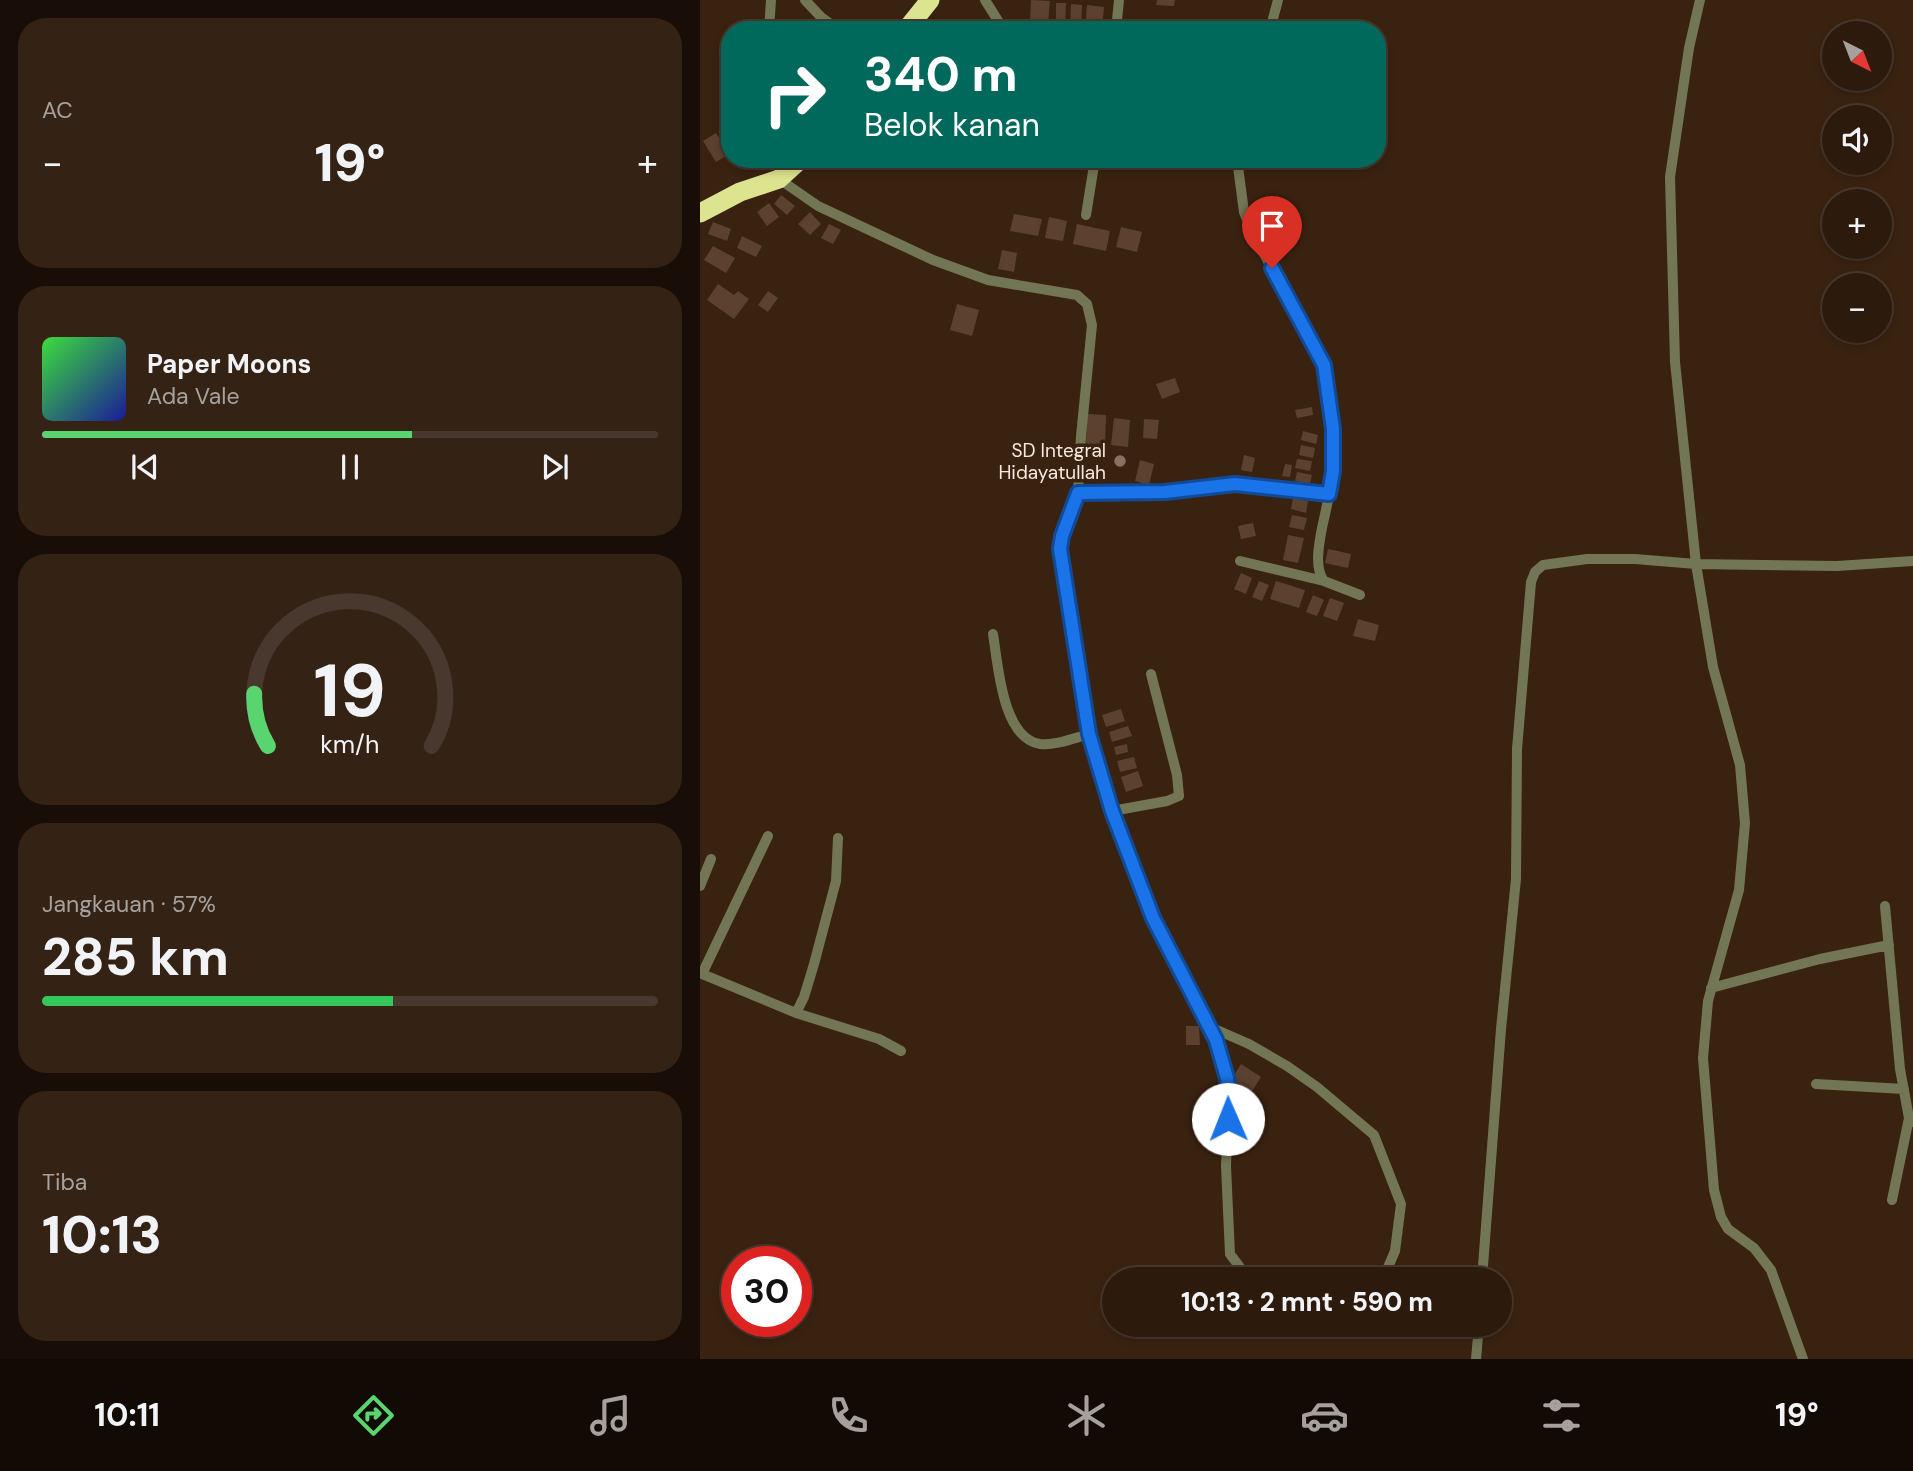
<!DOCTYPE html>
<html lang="id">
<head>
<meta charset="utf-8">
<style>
  :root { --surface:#2c1a0c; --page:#342315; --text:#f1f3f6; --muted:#a6a19d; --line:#48382d; --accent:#59d56f }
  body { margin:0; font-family:"DM Sans",sans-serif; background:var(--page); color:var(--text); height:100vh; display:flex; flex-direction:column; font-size:26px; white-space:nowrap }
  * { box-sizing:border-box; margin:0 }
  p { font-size:23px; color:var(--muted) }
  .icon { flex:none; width:38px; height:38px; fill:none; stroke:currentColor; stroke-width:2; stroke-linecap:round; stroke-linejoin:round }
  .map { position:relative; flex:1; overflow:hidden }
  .details { display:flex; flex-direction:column; gap:18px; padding:18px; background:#180e07; width:700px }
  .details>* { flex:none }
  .guide { position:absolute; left:21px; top:21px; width:665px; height:147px; border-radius:28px; box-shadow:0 4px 10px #0003,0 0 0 2px var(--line); background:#00695c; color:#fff; overflow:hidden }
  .needle { width:46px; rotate:138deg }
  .controls { position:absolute; left:1122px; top:21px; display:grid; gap:14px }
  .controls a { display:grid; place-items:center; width:70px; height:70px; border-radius:50%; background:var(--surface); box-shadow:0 4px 10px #0003,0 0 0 2px var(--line); font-size:35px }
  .speed { position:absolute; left:21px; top:1246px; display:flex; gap:14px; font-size:35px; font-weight:700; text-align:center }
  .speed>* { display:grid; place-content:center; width:91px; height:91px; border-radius:50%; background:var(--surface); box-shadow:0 4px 10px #0003,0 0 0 2px var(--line); line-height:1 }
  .speed .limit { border:10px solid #d22; background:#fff; color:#111 }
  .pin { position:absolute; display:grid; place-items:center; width:60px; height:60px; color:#fff; margin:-72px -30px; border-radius:50% 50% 50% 0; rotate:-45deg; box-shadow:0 0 7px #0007 }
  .pin .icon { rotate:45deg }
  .me { position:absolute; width:77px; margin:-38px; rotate:359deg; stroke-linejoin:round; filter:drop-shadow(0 0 5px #0008) }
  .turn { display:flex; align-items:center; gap:24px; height:147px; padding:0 28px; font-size:32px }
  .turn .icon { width:91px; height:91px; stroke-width:2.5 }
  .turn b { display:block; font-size:49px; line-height:60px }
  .big { font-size:52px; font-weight:800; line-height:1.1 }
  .details .card { flex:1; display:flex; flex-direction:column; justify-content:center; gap:10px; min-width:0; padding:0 24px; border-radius:28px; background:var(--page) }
  .details .dial { align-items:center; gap:0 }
  .dial svg { height:182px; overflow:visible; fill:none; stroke:var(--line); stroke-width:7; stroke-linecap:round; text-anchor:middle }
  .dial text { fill:var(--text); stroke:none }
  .song { display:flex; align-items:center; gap:21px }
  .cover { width:84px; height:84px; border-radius:10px; background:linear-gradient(135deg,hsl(120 70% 55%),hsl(240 70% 35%)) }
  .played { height:7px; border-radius:4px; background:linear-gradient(90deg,var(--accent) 60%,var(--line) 60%) }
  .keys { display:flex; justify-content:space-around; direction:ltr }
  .heat { display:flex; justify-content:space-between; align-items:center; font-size:38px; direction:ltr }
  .charge { height:10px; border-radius:5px; background:linear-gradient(90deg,#34c759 57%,var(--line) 0) }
  .trip { position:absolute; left:402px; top:1267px; width:410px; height:70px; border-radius:35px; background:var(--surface); box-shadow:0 4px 10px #0003,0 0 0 2px var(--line); font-weight:800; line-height:70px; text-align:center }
  .tab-bar { display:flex; height:112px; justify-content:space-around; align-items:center; background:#120a05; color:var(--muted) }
  .tab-bar .icon { width:49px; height:49px }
  .tab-bar .on { color:var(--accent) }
  .tab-bar b { font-size:32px; color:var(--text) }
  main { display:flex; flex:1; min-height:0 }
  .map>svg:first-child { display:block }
  .building { fill:#5c412f }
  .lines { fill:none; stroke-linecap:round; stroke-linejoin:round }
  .street { stroke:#737655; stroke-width:10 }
  .highway { stroke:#dde48f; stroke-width:19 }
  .route-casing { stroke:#114b97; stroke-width:18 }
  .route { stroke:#1a73e8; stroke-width:12 }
  .education-dot { fill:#8d6e63; stroke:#3a2210; stroke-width:2.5 }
  .labels { text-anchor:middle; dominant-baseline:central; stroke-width:7; stroke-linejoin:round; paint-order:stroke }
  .poi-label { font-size:19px; fill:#f9e8dd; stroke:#3a2210; text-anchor:end }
</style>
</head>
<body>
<main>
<section class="details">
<div class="card"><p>AC</p>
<div class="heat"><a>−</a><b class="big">19°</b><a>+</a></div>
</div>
<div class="card">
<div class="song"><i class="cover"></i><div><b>Paper Moons</b><p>Ada Vale</p></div></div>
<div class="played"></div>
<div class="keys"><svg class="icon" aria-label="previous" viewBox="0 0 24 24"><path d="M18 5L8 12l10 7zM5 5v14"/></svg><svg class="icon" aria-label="pause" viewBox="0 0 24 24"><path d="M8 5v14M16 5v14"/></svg><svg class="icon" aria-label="next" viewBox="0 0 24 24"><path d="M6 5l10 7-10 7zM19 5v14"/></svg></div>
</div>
<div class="card dial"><svg viewBox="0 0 100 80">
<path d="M14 69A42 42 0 1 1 86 69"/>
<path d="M14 69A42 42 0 0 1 8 46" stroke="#59d56f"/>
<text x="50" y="56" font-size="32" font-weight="700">19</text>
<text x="50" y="72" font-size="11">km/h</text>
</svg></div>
<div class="card"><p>Jangkauan · 57%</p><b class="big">285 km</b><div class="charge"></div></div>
<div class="card"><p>Tiba</p><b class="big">10:13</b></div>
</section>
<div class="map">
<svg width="1213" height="1359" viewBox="0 0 1213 1359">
  <rect width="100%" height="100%" fill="#3a2210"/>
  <!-- building -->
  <path class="building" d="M331,0L350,1L348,23L330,22Z
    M457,0H475L474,6L456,5Z
    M356,3H366L365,27H356Z
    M371,4L382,5L381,29L370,28Z
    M387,5L404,7L402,30H385Z
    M16,133L29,154L16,162L3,141Z
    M570,159H590V170H570Z
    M81,195L95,206L87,215L74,204Z
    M69,203L79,217L67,226L57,212Z
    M110,212L121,224L110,235L98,224Z
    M314,214L342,219L338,236L310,231Z
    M349,217L367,221L363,241L345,238Z
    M13,222L31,229L27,241L8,234Z
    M129,224L141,230L133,244L121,238Z
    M377,224L410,231L406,251L373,244Z
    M421,227L442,232L437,252L416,247Z
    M42,236L62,246L56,257L37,248Z
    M13,246L35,258L26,273L4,260Z
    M302,250L317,253L314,272L298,269Z
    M18,284L34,295L38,291L49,299L34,319L7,300Z
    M68,291L78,298L68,312L58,305Z
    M257,304L279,310L272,336L250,330Z
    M475,378L480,392L462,399L456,384Z
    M612,407L613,415L597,418L595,410Z
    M387,414L406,415L405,446L386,445Z
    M414,418L430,420L428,447L411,445Z
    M444,419L459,420L457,439L443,438Z
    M603,431L618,435L616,444L601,440Z
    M601,445L615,448L613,458L599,455Z
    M544,455L555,458L552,472L541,470Z
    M597,459L612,461L610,471L595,468Z
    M440,460L454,464L449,485L435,481Z
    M585,464L592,465L590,477L582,476Z
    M597,472L612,475L610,484L595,481Z
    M593,498L608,501L606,513L591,509Z
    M592,515L607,518L604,530L589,527Z
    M553,523L556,536L541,539L538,526Z
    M588,535L604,538L598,563L583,560Z
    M628,549L651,554L648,568L625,563Z
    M541,573L552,578L546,594L534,589Z
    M559,581L569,585L562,601L552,597Z
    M576,581L605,590L599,608L570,599Z
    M613,595L624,600L617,616L606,612Z
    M630,598L644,603L637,621L623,616Z
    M658,619L679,625L675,641L653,636Z
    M421,709L425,721L406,727L402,715Z
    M428,726L432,736L412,742L409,732Z
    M427,744L428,752L416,755L414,747Z
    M434,757L437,768L420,772L417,761Z
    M438,771L443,786L426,792L421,777Z
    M486,1026H499L500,1045H486Z
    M541,1064L561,1077L551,1093L531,1080Z"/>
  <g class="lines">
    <!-- street -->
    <path class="street" d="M105,0L121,17L139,30
      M285,0L302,27
      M1000,0L989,48L970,177L975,362L996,564L1013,667L1040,765L1045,823L1039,890L1008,1001L1003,1058L1014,1190L1021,1217L1028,1229L1054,1248L1071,1270L1103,1359
      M69,30L71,0
      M416,30L419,0
      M570,30L578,0
      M537,159L544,212L550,228L624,365C632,400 638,439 633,474C630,492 626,510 622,528C619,544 614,568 624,581L660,595
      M79,179L118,206L233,260L288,280L377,295L387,304L392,325L381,436L378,493L465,492L535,483L629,494
      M386,215L395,159
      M378,493L362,536L360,549L389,734L412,811L453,918L516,1039L524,1062L529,1095L526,1166L530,1254L542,1270L549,1274L570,1279
      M540,561L624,581
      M293,634C298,664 302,738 340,744C355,746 374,738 389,734
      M412,811L467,801L479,796L477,775L451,674
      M0,886L11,859
      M1185,906L1200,1069L1209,1118L1213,1122
      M0,973L96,1013L179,1039L201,1051
      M2,974L68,836
      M1011,988L1120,959L1189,945
      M96,1013L104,997L114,964L136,881L138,838
      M510,1027L549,1044L587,1066L617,1087L674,1135L701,1204L695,1251L686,1272L675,1279
      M1116,1084L1204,1089
      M1192,1200L1209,1118
      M782,1279L801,1029L816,879L817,749L831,582L835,572L843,565L887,559H935L996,564L1137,566L1213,561
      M776,1359L779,1325"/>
    <!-- highway -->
    <path class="highway" d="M206,30L230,0
      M0,213L40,192L79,179L101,159"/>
  </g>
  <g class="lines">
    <!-- route casing -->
    <g class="route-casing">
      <path id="route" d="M528,1119L529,1095L527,1078L516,1040L453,918L412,811L389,734L360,549L362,536L378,493L465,492L535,484L629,494L633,471V429L624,365L572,268"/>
    </g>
    <!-- route -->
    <use href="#route" class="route"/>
  </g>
  <!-- markers -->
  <circle class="education-dot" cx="420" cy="461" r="7"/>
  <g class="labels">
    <!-- poi labels -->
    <g class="poi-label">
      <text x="406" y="450">SD Integral<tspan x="406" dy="22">Hidayatullah</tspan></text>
    </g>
  </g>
</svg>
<div class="controls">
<a><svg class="needle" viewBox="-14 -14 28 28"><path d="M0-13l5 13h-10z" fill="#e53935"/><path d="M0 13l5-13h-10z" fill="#a6a19d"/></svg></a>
<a><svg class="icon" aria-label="sound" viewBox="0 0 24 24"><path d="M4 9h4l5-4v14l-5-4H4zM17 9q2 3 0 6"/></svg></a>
<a>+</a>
<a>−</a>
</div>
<div class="speed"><div class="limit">30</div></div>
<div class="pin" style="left:572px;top:268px;background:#d93025"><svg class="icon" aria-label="arrive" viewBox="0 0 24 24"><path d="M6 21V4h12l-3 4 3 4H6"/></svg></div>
<svg class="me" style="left:528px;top:1119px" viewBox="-20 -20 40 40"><circle r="19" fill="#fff"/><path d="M0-13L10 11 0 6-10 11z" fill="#1a73e8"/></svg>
<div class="trip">10:13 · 2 mnt · 590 m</div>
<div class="guide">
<div class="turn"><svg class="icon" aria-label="right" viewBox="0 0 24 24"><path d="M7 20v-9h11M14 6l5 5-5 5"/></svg><div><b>340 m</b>Belok kanan</div></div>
</div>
</div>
</main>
<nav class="tab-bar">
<b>10:11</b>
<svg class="icon on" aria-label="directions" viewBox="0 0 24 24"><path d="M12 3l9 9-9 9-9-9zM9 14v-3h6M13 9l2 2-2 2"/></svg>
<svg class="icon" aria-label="music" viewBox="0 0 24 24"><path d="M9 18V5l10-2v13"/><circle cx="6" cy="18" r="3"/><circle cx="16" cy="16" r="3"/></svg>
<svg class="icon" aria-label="phone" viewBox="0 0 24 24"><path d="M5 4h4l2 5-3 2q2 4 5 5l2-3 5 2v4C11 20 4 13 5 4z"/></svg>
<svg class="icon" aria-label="climate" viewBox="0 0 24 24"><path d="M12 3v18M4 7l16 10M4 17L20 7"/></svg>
<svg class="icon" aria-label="car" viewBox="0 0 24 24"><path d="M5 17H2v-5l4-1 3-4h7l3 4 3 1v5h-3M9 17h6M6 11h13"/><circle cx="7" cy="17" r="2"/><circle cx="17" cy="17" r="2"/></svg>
<svg class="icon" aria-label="filters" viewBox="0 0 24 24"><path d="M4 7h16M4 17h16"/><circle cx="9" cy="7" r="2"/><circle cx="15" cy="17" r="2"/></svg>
<b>19°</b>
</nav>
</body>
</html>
